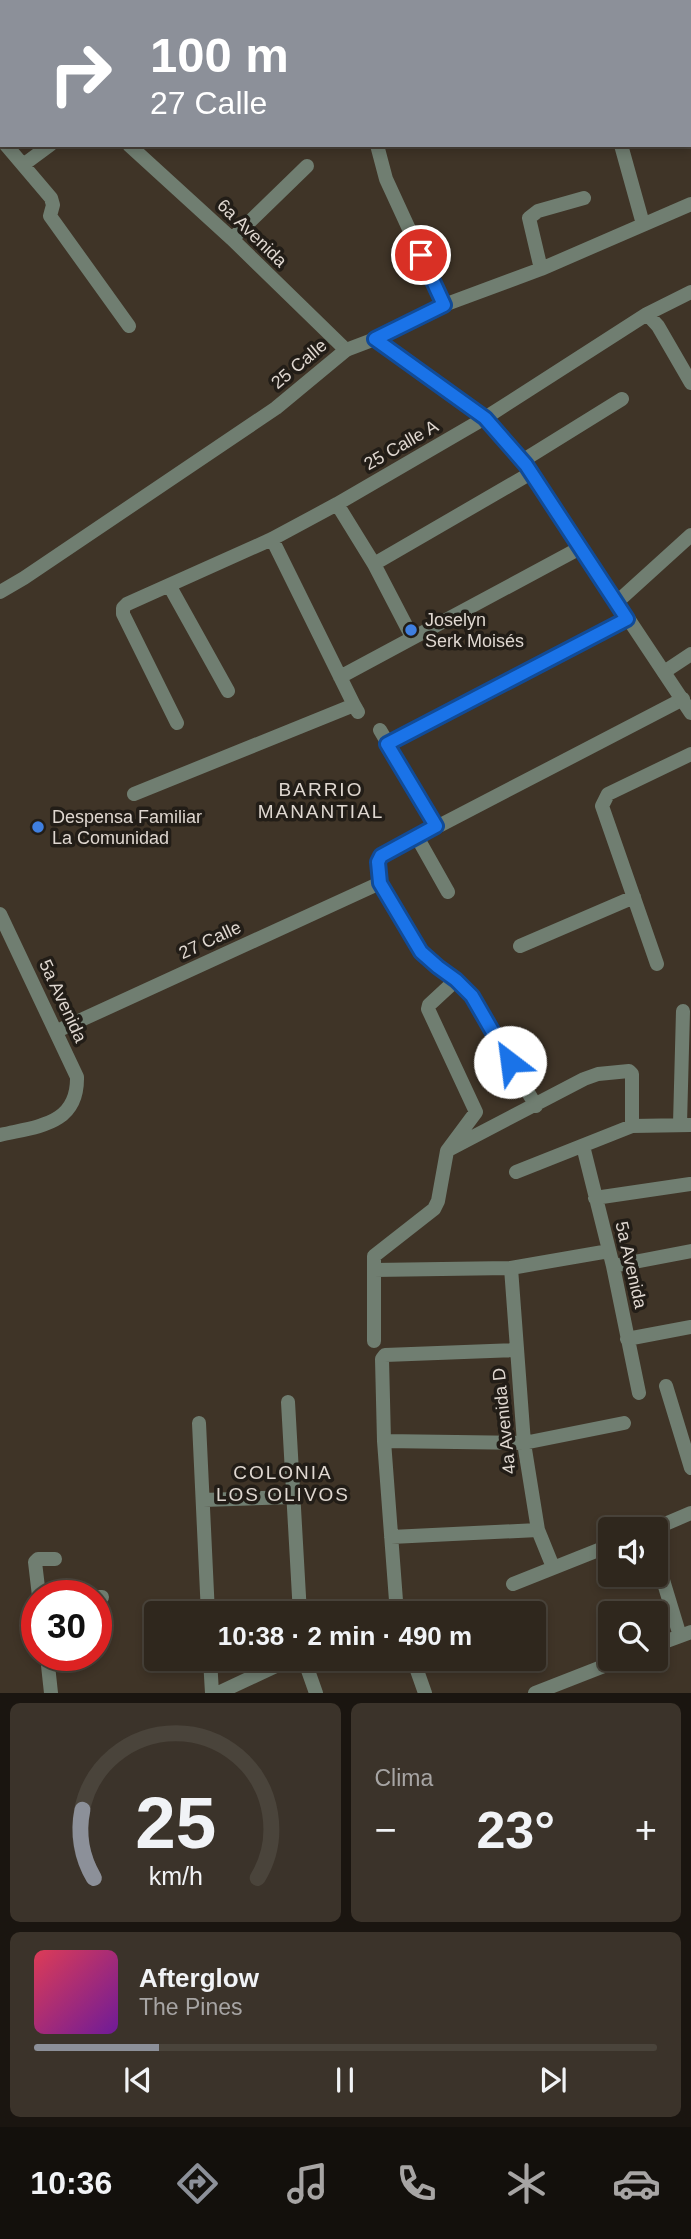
<!DOCTYPE html>
<html lang="es">
<head>
<meta charset="utf-8">
<style>
  :root { --surface:#2f271d; --page:#3b332a; --text:#f1f3f6; --muted:#a7a5a4; --line:#4a443b; --accent:#8c9099 }
  body { margin:0; font-family:Helvetica,sans-serif; background:var(--page); color:var(--text); height:100vh; display:flex; flex-direction:column; font-size:26px; white-space:nowrap }
  * { box-sizing:border-box; margin:0 }
  p { font-size:23px; color:var(--muted) }
  .icon { flex:none; width:38px; height:38px; fill:none; stroke:currentColor; stroke-width:2; stroke-linecap:round; stroke-linejoin:round }
  .map { position:relative; height:1693px; overflow:hidden }
  .sheet { display:flex; flex-direction:column; gap:10px; padding:10px; background:#1a1510; flex:1 }
  .sheet>* { flex:none }
  .guide { position:absolute; left:0px; top:0px; width:691px; height:147px; box-shadow:0 4px 10px #0003,0 0 0 2px var(--line); background:#8c9099; color:#fff; overflow:hidden }
  .controls { position:absolute; left:598px; top:1517px; display:grid; gap:14px }
  .controls a { display:grid; place-items:center; width:70px; height:70px; border-radius:7px; background:var(--surface); box-shadow:0 4px 10px #0003,0 0 0 2px var(--line); font-size:35px }
  .speed { position:absolute; left:21px; top:1580px; display:flex; gap:14px; font-size:35px; font-weight:700; text-align:center }
  .speed>* { display:grid; place-content:center; width:91px; height:91px; border-radius:50%; background:var(--surface); box-shadow:0 4px 10px #0003,0 0 0 2px var(--line); line-height:1 }
  .speed .limit { border:10px solid #d22; background:#fff; color:#111 }
  .pin { position:absolute; display:grid; place-items:center; width:60px; height:60px; color:#fff; margin:-30px; border:4px solid #fff; border-radius:50%; box-shadow:0 2px 7px #0007 }
  .me { position:absolute; width:77px; margin:-38px; rotate:330deg; stroke-linejoin:round; filter:drop-shadow(0 0 5px #0008) }
  .turn { display:flex; align-items:center; gap:24px; height:147px; padding:0 35px; font-size:32px }
  .turn .icon { width:91px; height:91px; stroke-width:2.5 }
  .turn b { display:block; font-size:49px; line-height:60px }
  .big { font-size:52px; font-weight:700; line-height:1.1 }
  .sheet .card { flex:1; display:flex; flex-direction:column; justify-content:center; gap:10px; min-width:0; padding:0 24px; border-radius:10px; background:var(--page) }
  .sheet .dial { align-items:center; gap:0 }
  .dial svg { height:182px; overflow:visible; fill:none; stroke:var(--line); stroke-width:7; stroke-linecap:round; text-anchor:middle }
  .dial text { fill:var(--text); stroke:none }
  .song { display:flex; align-items:center; gap:21px }
  .cover { width:84px; height:84px; border-radius:10px; background:linear-gradient(135deg,hsl(350 70% 55%),hsl(280 70% 35%)) }
  .played { height:7px; border-radius:4px; background:linear-gradient(90deg,var(--accent) 20%,var(--line) 20%) }
  .keys { display:flex; justify-content:space-around; direction:ltr }
  .heat { display:flex; justify-content:space-between; align-items:center; font-size:38px; direction:ltr }
  .sheet .tiles { flex:1; display:grid; gap:10px; grid-template-columns:1fr 1fr }
  .card:last-child { grid-column:span 2 }
  .trip { position:absolute; left:144px; top:1601px; width:402px; height:70px; border-radius:7px; background:var(--surface); box-shadow:0 4px 10px #0003,0 0 0 2px var(--line); font-weight:700; line-height:70px; text-align:center }
  .tab-bar { display:flex; height:112px; justify-content:space-around; align-items:center; background:#13100c; color:var(--muted) }
  .tab-bar .icon { width:49px; height:49px }
  .tab-bar .on { color:var(--accent) }
  .tab-bar b { font-size:32px; color:var(--text) }
  .map>svg:first-child { display:block }
  .lines { fill:none; stroke-linecap:round; stroke-linejoin:round }
  .minor { stroke:#707e71; stroke-width:14 }
  .tertiary { stroke:#707e71; stroke-width:14 }
  .route-casing { stroke:#114b97; stroke-width:18 }
  .route { stroke:#1a73e8; stroke-width:12 }
  .shop-dot { fill:#3f7fe0; stroke:#221d17; stroke-width:2.5 }
  .labels { text-anchor:middle; dominant-baseline:central; stroke-width:7; stroke-linejoin:round; paint-order:stroke }
  .street-label { font-size:18px; fill:#dfd7d0; stroke:#221d17 }
  .poi-label { font-size:18px; fill:#dfd7d0; stroke:#221d17; text-anchor:start }
  .neighbourhood-label { font-size:19px; letter-spacing:2px; fill:#dfd7d0; stroke:#221d17 }
</style>
</head>
<body>
<div class="map">
<svg width="691" height="1693" viewBox="0 0 691 1693">
  <rect width="100%" height="100%" fill="#3f3427"/>
  <g class="lines">
    <!-- minor -->
    <path class="minor" d="M31,0L33,2
      M356,0V2
      M564,0L565,2
      M676,0L677,2
      M690,32L691,35
      M690,85H691
      M6,145L51,198L53,205L50,216L129,326
      M129,145L232,239L346,350
      M377,145L386,179L444,305
      M621,145L643,224
      M23,165L50,145
      M232,239L307,166
      M541,269L529,218L538,211L584,198
      M647,314L658,326L691,383
      M375,339L444,305L541,269L691,204
      M522,461L622,399
      M337,504L374,564L412,637
      M272,539L354,705
      M374,564L531,473
      M169,585L228,691
      M616,603L691,535
      M664,672L691,654
      M340,677L580,548
      M177,723L123,614V608L127,604L272,539L337,504L485,418L647,314L691,292
      M380,730L436,826
      M388,744L627,619
      M134,794L354,705L358,712
      M417,837L448,892
      M520,946L634,897
      M657,964L602,806L608,794L691,754
      M57,1031L380,883
      M536,1106L472,996L456,980L438,967L421,952L380,883L378,862L381,856L683,699
      M680,1124L683,1011
      M583,1146L613,1266L639,1393
      M450,1149L584,1079L598,1074L629,1071L632,1074V1126
      M516,1172L632,1126L691,1125
      M595,1198L690,1184
      M613,1266L691,1251
      M511,1268L524,1443L538,1530L553,1567
      M374,1270L511,1268L609,1251
      M627,1339L691,1327
      M374,1341V1256L434,1209L438,1201L447,1151L476,1112L428,1009L429,1005L456,980
      M666,1386L691,1468
      M288,1402L300,1614
      M199,1423L208,1614
      M384,1441L524,1443L624,1423
      M203,1500L293,1497
      M651,1530L691,1513
      M391,1537L538,1530
      M656,1557L680,1636
      M513,1584L611,1545
      M39,1596L35,1562L38,1559H55
      M96,1597H102
      M397,1614L384,1441L382,1359L385,1355L516,1350
      M656,1645L691,1632
      M47,1656L51,1693
      M210,1659L212,1693
      M304,1659L316,1693
      M413,1659L425,1693
      M218,1693L291,1659
      M535,1693L622,1659"/>
    <!-- tertiary -->
    <path class="tertiary" d="M0,592L24,578L276,408L346,350L375,339L485,418L526,465L691,713
      M0,914L77,1077C78,1125 38,1126 0,1135"/>
  </g>
  <g class="lines">
    <!-- route casing -->
    <g class="route-casing">
      <path id="route" d="M421,255L444,305L375,339L485,418L526,465L627,619L387,744L436,826L381,856L378,862L380,883L421,952L438,967L456,980L472,996L510,1062"/>
    </g>
    <!-- route -->
    <use href="#route" class="route"/>
  </g>
  <!-- markers -->
  <g class="shop-dot">
    <circle cx="411" cy="630" r="7"/>
    <circle cx="38" cy="827" r="7"/>
  </g>
  <g class="labels">
    <!-- street labels -->
    <g class="street-label">
      <text transform="translate(252 233) rotate(44)">6a Avenida</text>
      <text transform="translate(299 364) rotate(-40)">25 Calle</text>
      <text transform="translate(401 445) rotate(-30)">25 Calle A</text>
      <text transform="translate(210 940) rotate(-25)">27 Calle</text>
      <text transform="translate(63 1001) rotate(65)">5a Avenida</text>
      <text transform="translate(631 1265) rotate(77)">5a Avenida</text>
      <text transform="translate(504 1421) rotate(-96)">4a Avenida D</text>
    </g>
    <!-- poi labels -->
    <g class="poi-label">
      <text x="425" y="620">Joselyn<tspan x="425" dy="21">Serk Moisés</tspan></text>
      <text x="52" y="817">Despensa Familiar<tspan x="52" dy="21">La Comunidad</tspan></text>
    </g>
    <!-- neighbourhood labels -->
    <g class="neighbourhood-label">
      <text x="321" y="789">BARRIO<tspan x="321" dy="22">MANANTIAL</tspan></text>
      <text x="283" y="1472">COLONIA<tspan x="283" dy="22">LOS OLIVOS</tspan></text>
    </g>
  </g>
</svg>
<div class="controls">
<a><svg class="icon" aria-label="sound" viewBox="0 0 24 24"><path d="M4 9h4l5-4v14l-5-4H4zM17 9q2 3 0 6"/></svg></a>
<a><svg class="icon" aria-label="search" viewBox="0 0 24 24"><circle cx="10" cy="10" r="6"/><path d="M15 15l6 6"/></svg></a>
</div>
<div class="speed"><div class="limit">30</div></div>
<div class="pin" style="left:421px;top:255px;background:#d93025"><svg class="icon" aria-label="arrive" viewBox="0 0 24 24"><path d="M6 21V4h12l-3 4 3 4H6"/></svg></div>
<svg class="me" style="left:510px;top:1062px" viewBox="-20 -20 40 40"><circle r="19" fill="#fff"/><path d="M0-13L10 11 0 6-10 11z" fill="#1a73e8"/></svg>
<div class="trip">10:38 · 2 min · 490 m</div>
<div class="guide">
<div class="turn"><svg class="icon" aria-label="right" viewBox="0 0 24 24"><path d="M7 20v-9h11M14 6l5 5-5 5"/></svg><div><b>100 m</b>27 Calle</div></div>
</div>
</div>
<section class="sheet">
<div class="tiles">
<div class="card dial"><svg viewBox="0 0 100 80">
<path d="M14 69A42 42 0 1 1 86 69"/>
<path d="M14 69A42 42 0 0 1 9 39" stroke="#8c9099"/>
<text x="50" y="56" font-size="32" font-weight="700">25</text>
<text x="50" y="72" font-size="11">km/h</text>
</svg></div>
<div class="card"><p>Clima</p>
<div class="heat"><a>−</a><b class="big">23°</b><a>+</a></div>
</div>
<div class="card">
<div class="song"><i class="cover"></i><div><b>Afterglow</b><p>The Pines</p></div></div>
<div class="played"></div>
<div class="keys"><svg class="icon" aria-label="previous" viewBox="0 0 24 24"><path d="M18 5L8 12l10 7zM5 5v14"/></svg><svg class="icon" aria-label="pause" viewBox="0 0 24 24"><path d="M8 5v14M16 5v14"/></svg><svg class="icon" aria-label="next" viewBox="0 0 24 24"><path d="M6 5l10 7-10 7zM19 5v14"/></svg></div>
</div>
</div>
</section>
<nav class="tab-bar">
<b>10:36</b>
<svg class="icon on" aria-label="directions" viewBox="0 0 24 24"><path d="M12 3l9 9-9 9-9-9zM9 14v-3h6M13 9l2 2-2 2"/></svg>
<svg class="icon" aria-label="music" viewBox="0 0 24 24"><path d="M9 18V5l10-2v13"/><circle cx="6" cy="18" r="3"/><circle cx="16" cy="16" r="3"/></svg>
<svg class="icon" aria-label="phone" viewBox="0 0 24 24"><path d="M5 4h4l2 5-3 2q2 4 5 5l2-3 5 2v4C11 20 4 13 5 4z"/></svg>
<svg class="icon" aria-label="climate" viewBox="0 0 24 24"><path d="M12 3v18M4 7l16 10M4 17L20 7"/></svg>
<svg class="icon" aria-label="car" viewBox="0 0 24 24"><path d="M5 17H2v-5l4-1 3-4h7l3 4 3 1v5h-3M9 17h6M6 11h13"/><circle cx="7" cy="17" r="2"/><circle cx="17" cy="17" r="2"/></svg>
</nav>
</body>
</html>
